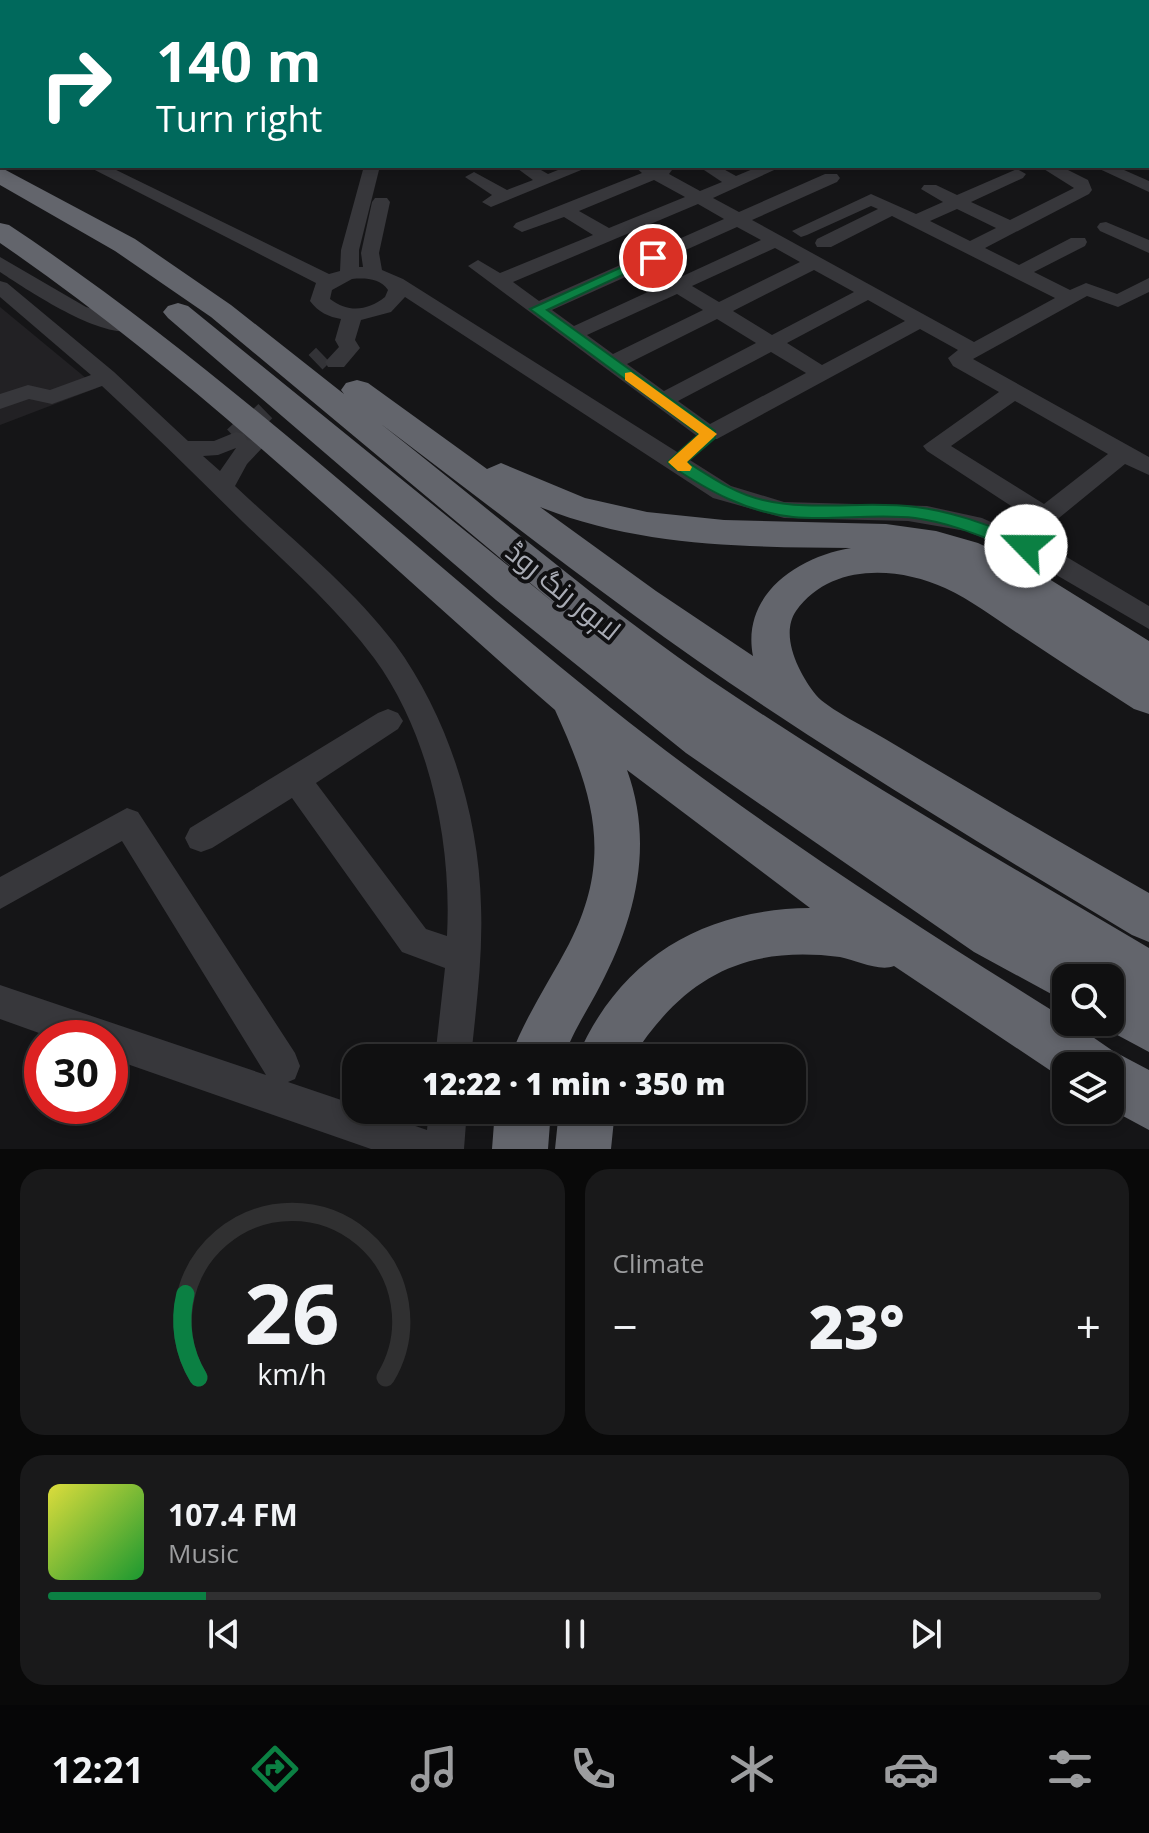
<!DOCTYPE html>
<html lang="en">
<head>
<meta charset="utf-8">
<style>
  :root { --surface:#101011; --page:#19191a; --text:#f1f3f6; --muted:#9c9d9f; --line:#303031; --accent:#0b8043 }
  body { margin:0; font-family:"Open Sans",Cairo,sans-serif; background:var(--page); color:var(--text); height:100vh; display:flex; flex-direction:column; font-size:30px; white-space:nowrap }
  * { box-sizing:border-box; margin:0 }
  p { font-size:26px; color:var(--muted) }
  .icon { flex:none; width:44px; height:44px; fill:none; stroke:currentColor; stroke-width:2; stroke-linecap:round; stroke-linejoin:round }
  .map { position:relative; height:1149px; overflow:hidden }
  .side { display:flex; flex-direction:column; gap:20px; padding:20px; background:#090909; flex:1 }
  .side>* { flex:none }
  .top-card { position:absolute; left:0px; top:0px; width:1150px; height:168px; box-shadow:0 4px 12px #0003,0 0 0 2px var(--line); background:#00695c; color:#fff; overflow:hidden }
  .fabs { position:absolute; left:1052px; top:964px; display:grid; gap:16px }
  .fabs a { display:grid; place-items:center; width:72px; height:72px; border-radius:16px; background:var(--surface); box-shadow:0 4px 12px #0003,0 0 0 2px var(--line); font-size:40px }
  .speed { position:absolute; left:24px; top:1020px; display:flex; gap:16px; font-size:40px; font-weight:700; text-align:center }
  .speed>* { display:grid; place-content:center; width:104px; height:104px; border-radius:50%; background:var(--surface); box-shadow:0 4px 12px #0003,0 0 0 2px var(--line); line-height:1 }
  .speed .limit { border:12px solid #d22; background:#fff; color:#111 }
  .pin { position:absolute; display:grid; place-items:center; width:68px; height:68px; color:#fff; margin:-34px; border:4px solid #fff; border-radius:50%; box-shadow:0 2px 8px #0007 }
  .me { position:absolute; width:88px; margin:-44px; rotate:293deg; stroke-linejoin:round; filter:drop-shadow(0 0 6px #0008) }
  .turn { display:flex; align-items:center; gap:28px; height:168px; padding:0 24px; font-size:36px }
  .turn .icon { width:104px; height:104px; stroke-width:2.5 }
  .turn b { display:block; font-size:56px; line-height:68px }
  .big { font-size:60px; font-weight:800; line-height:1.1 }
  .side .widget { flex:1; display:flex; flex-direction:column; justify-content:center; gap:12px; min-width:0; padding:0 28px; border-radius:24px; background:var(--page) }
  .side .dial { align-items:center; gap:0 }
  .dial svg { height:208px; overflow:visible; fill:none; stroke:var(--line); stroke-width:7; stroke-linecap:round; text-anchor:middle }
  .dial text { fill:var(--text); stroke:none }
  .song { display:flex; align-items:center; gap:24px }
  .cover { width:96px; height:96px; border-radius:12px; background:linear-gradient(135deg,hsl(60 70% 55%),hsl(130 70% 35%)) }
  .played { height:8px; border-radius:4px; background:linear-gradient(90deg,var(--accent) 15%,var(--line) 15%) }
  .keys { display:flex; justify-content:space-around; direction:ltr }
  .heat { display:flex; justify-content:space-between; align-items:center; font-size:44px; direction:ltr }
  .side .tiles { flex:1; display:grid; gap:20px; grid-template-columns:1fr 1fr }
  .widget:last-child { grid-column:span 2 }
  .trip { position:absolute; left:342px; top:1044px; width:464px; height:80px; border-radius:24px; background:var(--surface); box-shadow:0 4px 12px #0003,0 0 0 2px var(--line); font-weight:800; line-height:80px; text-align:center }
  .menu { display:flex; height:128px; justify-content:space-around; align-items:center; background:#060607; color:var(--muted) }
  .menu .icon { width:56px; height:56px }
  .menu .on { color:var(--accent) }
  .menu b { font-size:36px; color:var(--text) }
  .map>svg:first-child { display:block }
  .built { fill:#222124 }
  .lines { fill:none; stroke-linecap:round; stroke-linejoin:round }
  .minor-tunnel-far1 { stroke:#333337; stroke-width:20; stroke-dasharray:20 10; stroke-linecap:butt }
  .minor-tunnel { stroke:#333337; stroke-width:26; stroke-dasharray:26 13; stroke-linecap:butt }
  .minor { fill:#37373b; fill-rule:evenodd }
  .highway { fill:#63656c; fill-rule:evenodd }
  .route { fill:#0b8043; stroke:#07532c; stroke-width:2 }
  .slow { fill:#f59e0b }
  .labels { text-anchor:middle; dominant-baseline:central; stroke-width:8; stroke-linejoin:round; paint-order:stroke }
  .street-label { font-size:28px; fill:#a9acb5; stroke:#101012 }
</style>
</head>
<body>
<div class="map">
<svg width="1149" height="1149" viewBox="0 0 1149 1149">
  <rect width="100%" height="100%" fill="#151517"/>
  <!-- built -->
  <path class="built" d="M0,307L81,374L97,388L0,425Z"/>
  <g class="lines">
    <!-- minor-tunnel-far1 -->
    <path class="minor-tunnel-far1" d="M251,425L323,355"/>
    <!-- minor-tunnel -->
    <path class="minor-tunnel" d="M236,439L253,423"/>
    <!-- minor -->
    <path class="minor" d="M66,0H85L87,2H68Z
      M186,0H206L208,2H188Z
      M253,0H267L268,2H254Z
      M348,0H366L364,2Z
      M426,0H442L424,2Z
      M809,0H827L807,2Z
      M982,0H1000L1002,2H984Z
      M1034,0H1052L1032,2Z
      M1121,0H1138L1119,2Z
      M0,12H2V21H0Z
      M0,34H2L0,43Z
      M1148,51H1149V60H1148Z
      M1148,95H1149V105H1148Z
      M0,119L2,120V130L0,129Z
      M1148,130H1149V140H1148Z
      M1148,154H1149V165H1148Z
      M87,166H108L329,274L340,271L341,250L364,166H380L359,250V267H363L361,253L372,202L375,198H387L390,202L379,253L382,270L403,279L731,486L784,502L927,506L982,518L1060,553L1149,606V629L1017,552L966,531L908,521L784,518L713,498L405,297L391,312L361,320L355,340L360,348L344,367H328L325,362L339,347L335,340L341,319C329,317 318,312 310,301L316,283ZM352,279C365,278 380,278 388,290L385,297C367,311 349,313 330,299L332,290Z
      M514,166H534L548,174L568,166H591L491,207L482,202L492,195L465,177L474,172L507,190L533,180Z
      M634,166H670L672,170L669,174L700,191L722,182L698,166H718L736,176L760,166H783L713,198L739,212L825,174H837L840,178L837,182L752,220L974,342L1055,298L892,216L831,247H817L815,243L817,239L878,209L871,206L807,235L801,237L792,231L871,194L916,214L943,202L921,189L924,185H936L957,195L1017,169L1026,174L1023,178L971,202L1010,220L1074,188L1039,166H1060L1088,180L1092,190L1089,194L985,248L1019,265L1071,238H1085L1087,242L1085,246L1034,272L1070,290L1086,283L1117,294L1149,278V292L1118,307L1087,296L973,359L1149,457V475L1125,464L1043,531L1034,534L1025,531L1022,525L1028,517L927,451L923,446L999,392L953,366L948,358L958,350L920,329L717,439H701L468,266L478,260L500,273L593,235L564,217L522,232L513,227L516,223L642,173ZM654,180L685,197L609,228L579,211ZM698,204L724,219L539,301L513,282ZM957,209L996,228L970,241L930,221ZM737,227L761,240L574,326L552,310ZM775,248L800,262L719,302L692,286ZM814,270L854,292L772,335L733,311ZM677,294L703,310L613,354L587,335ZM868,300L905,321L822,365L787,343ZM717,319L756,343L664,391L627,364ZM771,352L806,373L710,424L678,401ZM1015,401L1108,454L1044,504L951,446Z
      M1093,166H1115L1149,181V192Z
      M1106,222L1149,240V253L1100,231L1097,227L1100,223Z
      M0,257L86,307L139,321L142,325C118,352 23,287 0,272Z
      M0,281L7,283L114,372L188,441H214L236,432L244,434L247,440L260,441L264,446L247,464L235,486C289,537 350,585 395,644C449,718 479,816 481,906C483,957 476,1008 471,1058H435L445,968L402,952L292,798L212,848L201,852L190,848L185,838L190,828L378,713L388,709L398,713L403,721L398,729L316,783L426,929L447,936C452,843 430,734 374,658C336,607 288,565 243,522C196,476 150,430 102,386L52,404L29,399L0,409V394L28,385L50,390L91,375L0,297ZM236,448L220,471L203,456L218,455Z
      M127,808L138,812L295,1053L300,1066L295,1079L288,1082L356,1105V1110H369L427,1130L429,1110H467L464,1149H371L110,1058V1038H53L0,1019V985L266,1075L122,841L0,909V877Z"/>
    <!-- highway -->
    <path class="highway" d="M0,167L135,239L231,305L344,394L341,390L346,383L357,380L368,383L487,469L501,463L585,498L647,512L724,520L886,524L936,531L978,543L1033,569L1149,641V714L1134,709C1097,685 1059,661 1022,636C997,620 973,601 945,588C897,566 830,563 796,611C779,636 800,675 816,695C826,708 871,730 887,740C974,792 1061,843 1149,893V942L1132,935C1007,860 883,785 761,704C630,617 507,519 381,424C498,516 612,615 736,697C870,786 1010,866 1149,948V1052L1093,1022H1110V978L1088,967L1093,978H1066V1002L974,952L686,753L496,600L168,318L163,312L168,306L178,303L188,306L559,607L211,317L115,251L0,185ZM540,507C640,547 745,547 851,548C797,557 741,595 753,656L656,591Z
      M0,223L9,225C224,368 410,547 611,708C754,822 910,922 1066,1019V1022H1071L1113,1051L1149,1070V1130L1110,1109V1066H1066V1081L894,966C879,972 856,960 840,957C744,945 684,977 632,1058H577C619,958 704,909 810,908L627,770C654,844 636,918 600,986C588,1010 572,1032 564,1058H510C525,1017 549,982 569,944C614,857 593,793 555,710C373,552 200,380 0,243Z
      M495,1110H551L548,1149H492Z
      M559,1110H615L611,1149H555Z"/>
  </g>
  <!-- route -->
  <path class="route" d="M648,255L659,258L547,310L715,431V438L687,462C711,477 735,494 763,500C813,512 865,500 916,507C957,512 994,528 1032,542L1035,546L1032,551H1020C985,538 952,523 915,518C875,513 833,521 793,517C746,512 709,491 671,466L668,462L671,459L699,434L530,309Z"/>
  <!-- slow -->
  <path class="slow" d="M631,372L717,434L687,462L692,467L690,471H678L668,462L699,434L625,380V373Z"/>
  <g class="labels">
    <!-- street labels -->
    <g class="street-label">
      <text transform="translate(564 590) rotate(39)">لاہور رنگ روڈ</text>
    </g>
  </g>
</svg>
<div class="fabs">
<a><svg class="icon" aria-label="search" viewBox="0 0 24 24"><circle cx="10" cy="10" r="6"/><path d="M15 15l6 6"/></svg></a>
<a><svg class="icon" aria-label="layers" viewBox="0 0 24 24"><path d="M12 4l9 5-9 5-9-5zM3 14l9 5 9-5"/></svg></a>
</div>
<div class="speed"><div class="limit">30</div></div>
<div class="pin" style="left:653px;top:258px;background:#d93025"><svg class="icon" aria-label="arrive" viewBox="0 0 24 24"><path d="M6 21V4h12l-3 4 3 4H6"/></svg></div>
<svg class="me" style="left:1026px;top:546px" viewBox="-20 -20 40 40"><circle r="19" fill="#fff"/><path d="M0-13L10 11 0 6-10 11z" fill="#0b8043"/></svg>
<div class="trip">12:22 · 1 min · 350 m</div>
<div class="top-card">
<div class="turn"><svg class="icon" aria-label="right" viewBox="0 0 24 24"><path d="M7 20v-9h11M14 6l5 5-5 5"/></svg><div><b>140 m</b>Turn right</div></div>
</div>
</div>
<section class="side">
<div class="tiles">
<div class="widget dial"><svg viewBox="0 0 100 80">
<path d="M14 69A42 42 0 1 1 86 69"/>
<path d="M14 69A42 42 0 0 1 9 37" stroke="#0b8043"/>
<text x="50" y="56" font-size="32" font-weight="700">26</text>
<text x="50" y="72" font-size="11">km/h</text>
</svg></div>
<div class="widget"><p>Climate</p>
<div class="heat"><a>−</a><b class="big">23°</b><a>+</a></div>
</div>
<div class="widget">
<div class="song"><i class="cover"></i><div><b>107.4 FM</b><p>Music</p></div></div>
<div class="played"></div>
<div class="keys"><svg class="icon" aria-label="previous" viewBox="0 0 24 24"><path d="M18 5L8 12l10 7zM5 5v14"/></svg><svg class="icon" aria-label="pause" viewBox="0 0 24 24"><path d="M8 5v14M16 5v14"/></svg><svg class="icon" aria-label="next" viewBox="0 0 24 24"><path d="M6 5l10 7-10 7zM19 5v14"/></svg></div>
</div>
</div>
</section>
<nav class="menu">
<b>12:21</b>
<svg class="icon on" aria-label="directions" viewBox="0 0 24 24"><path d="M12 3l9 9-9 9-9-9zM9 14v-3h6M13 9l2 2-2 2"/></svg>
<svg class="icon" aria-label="music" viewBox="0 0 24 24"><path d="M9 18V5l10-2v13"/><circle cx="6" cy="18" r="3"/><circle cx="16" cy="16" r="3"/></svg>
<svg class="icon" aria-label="phone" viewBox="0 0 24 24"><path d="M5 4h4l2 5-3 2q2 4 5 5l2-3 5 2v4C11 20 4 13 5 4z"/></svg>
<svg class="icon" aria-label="climate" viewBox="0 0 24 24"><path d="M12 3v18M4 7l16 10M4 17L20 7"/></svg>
<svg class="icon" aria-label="car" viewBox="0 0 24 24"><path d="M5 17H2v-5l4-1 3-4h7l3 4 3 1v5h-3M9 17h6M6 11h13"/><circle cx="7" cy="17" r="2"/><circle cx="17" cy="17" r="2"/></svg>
<svg class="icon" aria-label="filters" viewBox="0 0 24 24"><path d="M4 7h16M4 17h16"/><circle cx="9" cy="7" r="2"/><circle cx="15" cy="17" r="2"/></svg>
</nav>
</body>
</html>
